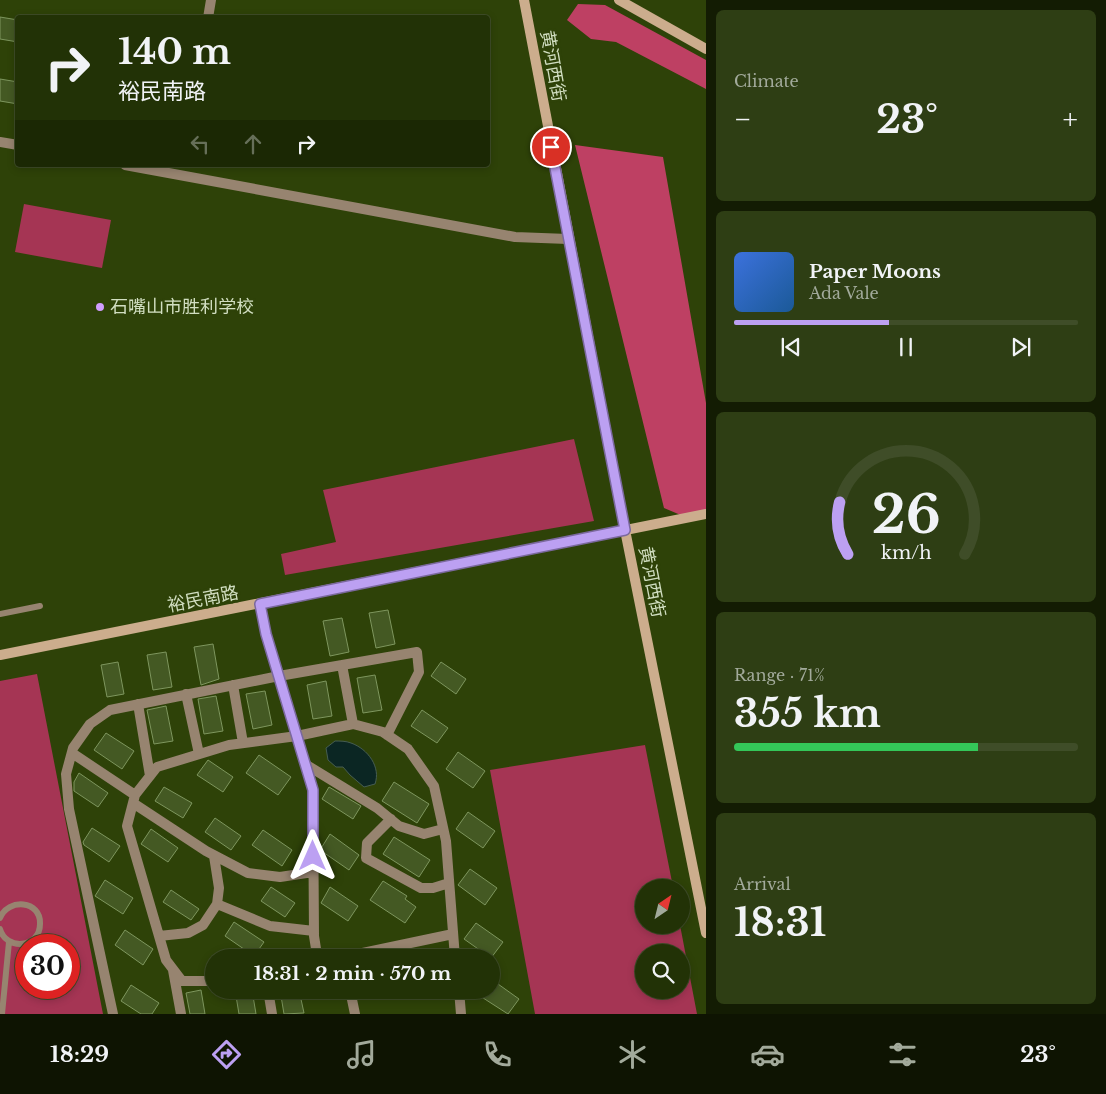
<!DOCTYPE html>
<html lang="en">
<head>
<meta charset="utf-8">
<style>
  :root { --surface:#223206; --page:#2e3e14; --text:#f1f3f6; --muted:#a2aa9b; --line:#3f4d28; --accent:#bca0f2 }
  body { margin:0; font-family:"Libre Baskerville","Noto Sans SC",serif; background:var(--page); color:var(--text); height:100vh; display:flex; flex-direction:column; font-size:19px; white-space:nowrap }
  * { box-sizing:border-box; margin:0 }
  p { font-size:16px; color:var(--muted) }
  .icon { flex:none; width:28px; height:28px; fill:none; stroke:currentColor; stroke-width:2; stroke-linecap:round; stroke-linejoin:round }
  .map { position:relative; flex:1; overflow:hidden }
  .panel { display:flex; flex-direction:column; gap:10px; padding:10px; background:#131c03; width:400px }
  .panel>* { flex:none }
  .hud { position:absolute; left:15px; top:15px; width:475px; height:152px; border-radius:5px; box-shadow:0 2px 8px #0003,0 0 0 1px var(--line); background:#223206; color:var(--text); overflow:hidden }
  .needle { width:32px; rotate:35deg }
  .fabs { position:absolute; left:635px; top:879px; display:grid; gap:10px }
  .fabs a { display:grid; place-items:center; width:55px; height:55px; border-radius:50%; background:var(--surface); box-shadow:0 2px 8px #0003,0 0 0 1px var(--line); font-size:25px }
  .speed { position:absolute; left:15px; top:934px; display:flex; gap:10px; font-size:25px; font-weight:700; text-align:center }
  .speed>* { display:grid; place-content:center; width:65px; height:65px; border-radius:50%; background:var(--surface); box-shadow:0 2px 8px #0003,0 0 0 1px var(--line); line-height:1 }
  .speed .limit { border:8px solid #d22; background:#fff; color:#111 }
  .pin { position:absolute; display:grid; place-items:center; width:42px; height:42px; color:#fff; margin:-21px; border:2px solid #fff; border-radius:50%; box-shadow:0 1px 5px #0007 }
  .me { position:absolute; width:55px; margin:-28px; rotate:0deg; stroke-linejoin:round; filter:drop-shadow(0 0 4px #0008) }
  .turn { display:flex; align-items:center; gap:18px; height:105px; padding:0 20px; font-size:22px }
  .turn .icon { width:65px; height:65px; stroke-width:2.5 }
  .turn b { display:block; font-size:35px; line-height:42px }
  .lanes { display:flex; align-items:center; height:48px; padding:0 20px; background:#0003; justify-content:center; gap:25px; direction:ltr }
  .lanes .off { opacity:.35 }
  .big { font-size:38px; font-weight:800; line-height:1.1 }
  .panel .card { flex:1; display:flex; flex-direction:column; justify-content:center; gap:8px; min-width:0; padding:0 18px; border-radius:8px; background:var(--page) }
  .panel .dial { align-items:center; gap:0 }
  .dial svg { height:130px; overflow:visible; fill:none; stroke:var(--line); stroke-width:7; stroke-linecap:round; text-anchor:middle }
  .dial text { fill:var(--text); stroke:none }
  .song { display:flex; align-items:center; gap:15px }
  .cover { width:60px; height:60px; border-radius:8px; background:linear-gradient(135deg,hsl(220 70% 55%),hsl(210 70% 35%)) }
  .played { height:5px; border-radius:2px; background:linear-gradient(90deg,var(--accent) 45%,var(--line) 45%) }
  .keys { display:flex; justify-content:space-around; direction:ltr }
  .heat { display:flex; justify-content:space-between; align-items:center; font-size:28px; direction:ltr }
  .charge { height:8px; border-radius:4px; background:linear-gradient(90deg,#34c759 71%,var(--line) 0) }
  .trip { position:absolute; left:205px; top:949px; width:295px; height:50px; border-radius:25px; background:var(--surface); box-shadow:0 2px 8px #0003,0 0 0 1px var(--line); font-weight:800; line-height:50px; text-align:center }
  .dock { display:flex; height:80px; justify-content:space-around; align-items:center; background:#0e1402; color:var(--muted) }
  .dock .icon { width:35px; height:35px }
  .dock .current { color:var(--accent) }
  .dock b { font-size:22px; color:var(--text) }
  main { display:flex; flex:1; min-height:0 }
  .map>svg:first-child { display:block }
  .green { fill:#a53554; fill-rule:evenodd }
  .forest { fill:#be4063 }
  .water { fill:#0b2623; stroke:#465d52 }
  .building { fill:#445923; stroke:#7e965e }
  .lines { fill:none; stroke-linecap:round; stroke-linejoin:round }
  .lane { stroke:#978470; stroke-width:6 }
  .street { stroke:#978470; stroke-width:10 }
  .secondary { stroke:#ccad8d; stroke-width:10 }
  .route-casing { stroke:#7a689d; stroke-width:12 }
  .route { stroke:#bca0f2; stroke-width:9 }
  .poi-dot { fill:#d09dff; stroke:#2e4208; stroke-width:2 }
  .labels { text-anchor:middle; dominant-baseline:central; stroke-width:5; stroke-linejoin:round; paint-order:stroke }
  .street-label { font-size:18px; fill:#d1dec1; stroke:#2e4208 }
  .poi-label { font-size:18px; fill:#d1dec1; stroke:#2e4208; text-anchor:start }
</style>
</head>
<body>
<main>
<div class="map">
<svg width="706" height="1014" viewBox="0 0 706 1014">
  <rect width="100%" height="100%" fill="#2e4208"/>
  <!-- green -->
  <path class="green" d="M24,204L111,220L102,268L15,252Z
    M574,439L594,521L285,575L281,554L336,542L323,490Z
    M37,674L103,1014H0V681ZM26,945H69V988H26Z
    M645,745L673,887L644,888V925H680L697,1014H535L490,770ZM644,952H681V990H644Z"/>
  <!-- forest -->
  <path class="forest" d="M578,4L605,5L706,60V89L616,42L591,39L567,20Z
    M575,145L663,157L706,403V513L683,516L664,508Z"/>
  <!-- water -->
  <path class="water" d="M335,741C340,741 346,741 351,743C368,749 381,767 375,784L364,787L350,775L343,767H336L328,760L326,748Z"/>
  <!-- building -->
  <path class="building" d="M0,17L18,20V42L0,39Z
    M0,79L18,82V104L0,101Z
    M388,610L395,644L376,648L369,613Z
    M342,618L349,652L330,656L323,621Z
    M213,644L219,679L201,685L194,647Z
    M166,652L172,687L153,690L147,655Z
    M118,662L124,694L107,697L101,665Z
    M441,662L466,679L456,694L431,676Z
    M375,675L382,710L363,713L357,678Z
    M326,681L332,716L313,719L307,685Z
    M265,691L272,725L253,729L246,694Z
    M216,696L223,731L204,734L198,699Z
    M166,706L173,741L154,744L147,710Z
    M422,710L448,728L437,743L411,726Z
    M106,733L134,751L122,769L94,750Z
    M458,752L485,771L473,788L446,769Z
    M259,755L291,777L278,795L246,773Z
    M208,760L233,777L223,792L197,775Z
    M79,773L108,793L98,807L74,791V782Z
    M394,782L429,804L417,823L382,801Z
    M164,787L192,803L183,818L155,801Z
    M329,787L361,806L353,819L322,799Z
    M468,812L495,831L483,848L456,829Z
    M215,818L241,836L231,850L205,832Z
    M92,828L120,846L109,862L84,845L83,842Z
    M151,829L178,848L168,862L141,844Z
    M263,830L292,850L282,866L252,845Z
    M330,834L359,855L349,870L320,850Z
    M394,837L430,860L419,877L383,854Z
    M470,869L497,888L485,905L458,885Z
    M105,880L133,898L123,914L95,896Z
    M383,881L407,896L405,899L416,907L405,923L370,900Z
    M271,887L295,903L285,917L261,901Z
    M330,887L358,906L348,921L321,903Z
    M171,890L199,909L191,920L163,902Z
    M234,922L264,942L254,956L225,936Z
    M476,923L503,942L491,958L464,939Z
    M125,930L153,949L143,965L115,945Z
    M491,979L519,999L508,1014L480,996L485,990H491Z
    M131,985L159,1003L152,1014H141L121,1001Z
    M201,990L205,1014H190L186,993Z
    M235,990H252L256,1014H239Z
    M280,990H299L304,1013L284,1014Z"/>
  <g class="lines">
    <!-- lane -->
    <path class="lane" d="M0,614L40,606
      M0,918C8,898 41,900 40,924C40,948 6,951 0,929
      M2,1014L9,942"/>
    <!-- street -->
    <path class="street" d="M208,18L211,0
      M0,142L18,145
      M125,165L515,237L568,239
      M260,604L266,634L313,790L314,936L317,955L322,958
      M342,665L353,724
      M233,685L243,743
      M186,694L199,754
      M138,704L150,776
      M72,753L135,795
      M305,764L377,808L399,826L424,834L443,829
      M133,803L206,851L248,873L280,877L313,872
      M391,819L367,843L366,858L421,888H433L449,883
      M217,904L270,926L314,931
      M159,936L188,933L203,925L217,904L219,888L214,856
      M339,958L453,934
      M173,970L181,1014
      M214,981H182L166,960L127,826L135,795L157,767L229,745L297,736L353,724L383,732L408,749L434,786L446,841L455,958
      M268,990L272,1014
      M350,990L355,1014
      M459,990L461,1014
      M113,1014L69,809L66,774L73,748L90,724L110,710L279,676L417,652L419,672L387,735"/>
    <!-- secondary -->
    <path class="secondary" d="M524,0L625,530L706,933
      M619,0L706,49
      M0,655L706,514"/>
  </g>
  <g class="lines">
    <!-- route casing -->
    <g class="route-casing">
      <path id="route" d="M313,856V790L266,634L260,604L625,530L551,147"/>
    </g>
    <!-- route -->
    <use href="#route" class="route"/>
  </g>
  <!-- markers -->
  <circle class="poi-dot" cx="100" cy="307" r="5"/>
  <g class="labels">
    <!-- street labels -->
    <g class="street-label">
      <text transform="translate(553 66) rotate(80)">黄河西街</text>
      <text transform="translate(652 582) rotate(79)">黄河西街</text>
      <text transform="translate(203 599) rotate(-11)">裕民南路</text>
    </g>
    <!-- poi labels -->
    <g class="poi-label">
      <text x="110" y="307">石嘴山市胜利学校</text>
    </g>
  </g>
</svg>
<div class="fabs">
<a><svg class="needle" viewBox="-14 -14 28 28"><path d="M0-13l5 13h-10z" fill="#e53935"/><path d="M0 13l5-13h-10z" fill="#a2aa9b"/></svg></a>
<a><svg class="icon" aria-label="search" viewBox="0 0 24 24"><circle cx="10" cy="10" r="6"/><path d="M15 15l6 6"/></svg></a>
</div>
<div class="speed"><div class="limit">30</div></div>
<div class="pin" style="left:551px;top:147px;background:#d93025"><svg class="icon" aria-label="arrive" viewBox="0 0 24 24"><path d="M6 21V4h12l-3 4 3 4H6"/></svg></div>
<svg class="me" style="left:313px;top:856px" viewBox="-20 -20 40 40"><path d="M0-17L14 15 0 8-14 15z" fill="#bca0f2" stroke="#fff" stroke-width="4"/></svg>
<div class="trip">18:31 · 2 min · 570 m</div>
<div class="hud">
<div class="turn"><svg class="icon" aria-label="right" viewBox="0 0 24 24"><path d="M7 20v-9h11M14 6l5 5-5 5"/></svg><div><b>140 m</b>裕民南路</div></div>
<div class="lanes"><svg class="icon off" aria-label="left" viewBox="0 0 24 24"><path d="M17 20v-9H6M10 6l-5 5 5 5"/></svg><svg class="icon off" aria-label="ahead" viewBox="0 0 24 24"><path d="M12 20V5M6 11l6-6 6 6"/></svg><svg class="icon" aria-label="right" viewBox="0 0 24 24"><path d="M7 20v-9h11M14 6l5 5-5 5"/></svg></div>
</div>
</div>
<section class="panel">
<div class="card"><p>Climate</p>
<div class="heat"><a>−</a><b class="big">23°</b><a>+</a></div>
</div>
<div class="card">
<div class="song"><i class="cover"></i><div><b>Paper Moons</b><p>Ada Vale</p></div></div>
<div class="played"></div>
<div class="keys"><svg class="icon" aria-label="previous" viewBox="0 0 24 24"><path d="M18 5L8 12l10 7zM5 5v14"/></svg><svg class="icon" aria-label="pause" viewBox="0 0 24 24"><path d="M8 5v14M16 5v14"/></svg><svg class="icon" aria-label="next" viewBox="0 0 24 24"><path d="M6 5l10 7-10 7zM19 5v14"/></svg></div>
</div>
<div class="card dial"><svg viewBox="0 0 100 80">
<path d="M14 69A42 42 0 1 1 86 69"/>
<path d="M14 69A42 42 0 0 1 9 37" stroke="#bca0f2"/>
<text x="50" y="56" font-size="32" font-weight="700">26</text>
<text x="50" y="72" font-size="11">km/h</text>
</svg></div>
<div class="card"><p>Range · 71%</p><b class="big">355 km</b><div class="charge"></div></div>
<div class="card"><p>Arrival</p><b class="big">18:31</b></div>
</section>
</main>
<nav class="dock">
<b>18:29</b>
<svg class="icon current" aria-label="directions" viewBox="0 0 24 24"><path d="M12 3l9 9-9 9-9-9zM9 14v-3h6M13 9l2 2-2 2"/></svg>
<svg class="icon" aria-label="music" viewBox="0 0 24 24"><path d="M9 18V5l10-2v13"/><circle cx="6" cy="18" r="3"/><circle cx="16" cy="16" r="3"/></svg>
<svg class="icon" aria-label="phone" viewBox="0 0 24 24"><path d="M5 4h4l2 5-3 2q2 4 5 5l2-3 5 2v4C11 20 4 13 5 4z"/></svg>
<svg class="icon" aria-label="climate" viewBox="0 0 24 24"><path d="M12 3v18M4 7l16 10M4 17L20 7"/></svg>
<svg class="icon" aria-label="car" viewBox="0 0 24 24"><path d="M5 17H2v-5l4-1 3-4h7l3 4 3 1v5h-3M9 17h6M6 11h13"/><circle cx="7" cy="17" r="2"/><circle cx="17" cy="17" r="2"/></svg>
<svg class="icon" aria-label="filters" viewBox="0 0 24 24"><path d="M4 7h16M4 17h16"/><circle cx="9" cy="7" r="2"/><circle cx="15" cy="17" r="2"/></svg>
<b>23°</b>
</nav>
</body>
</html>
